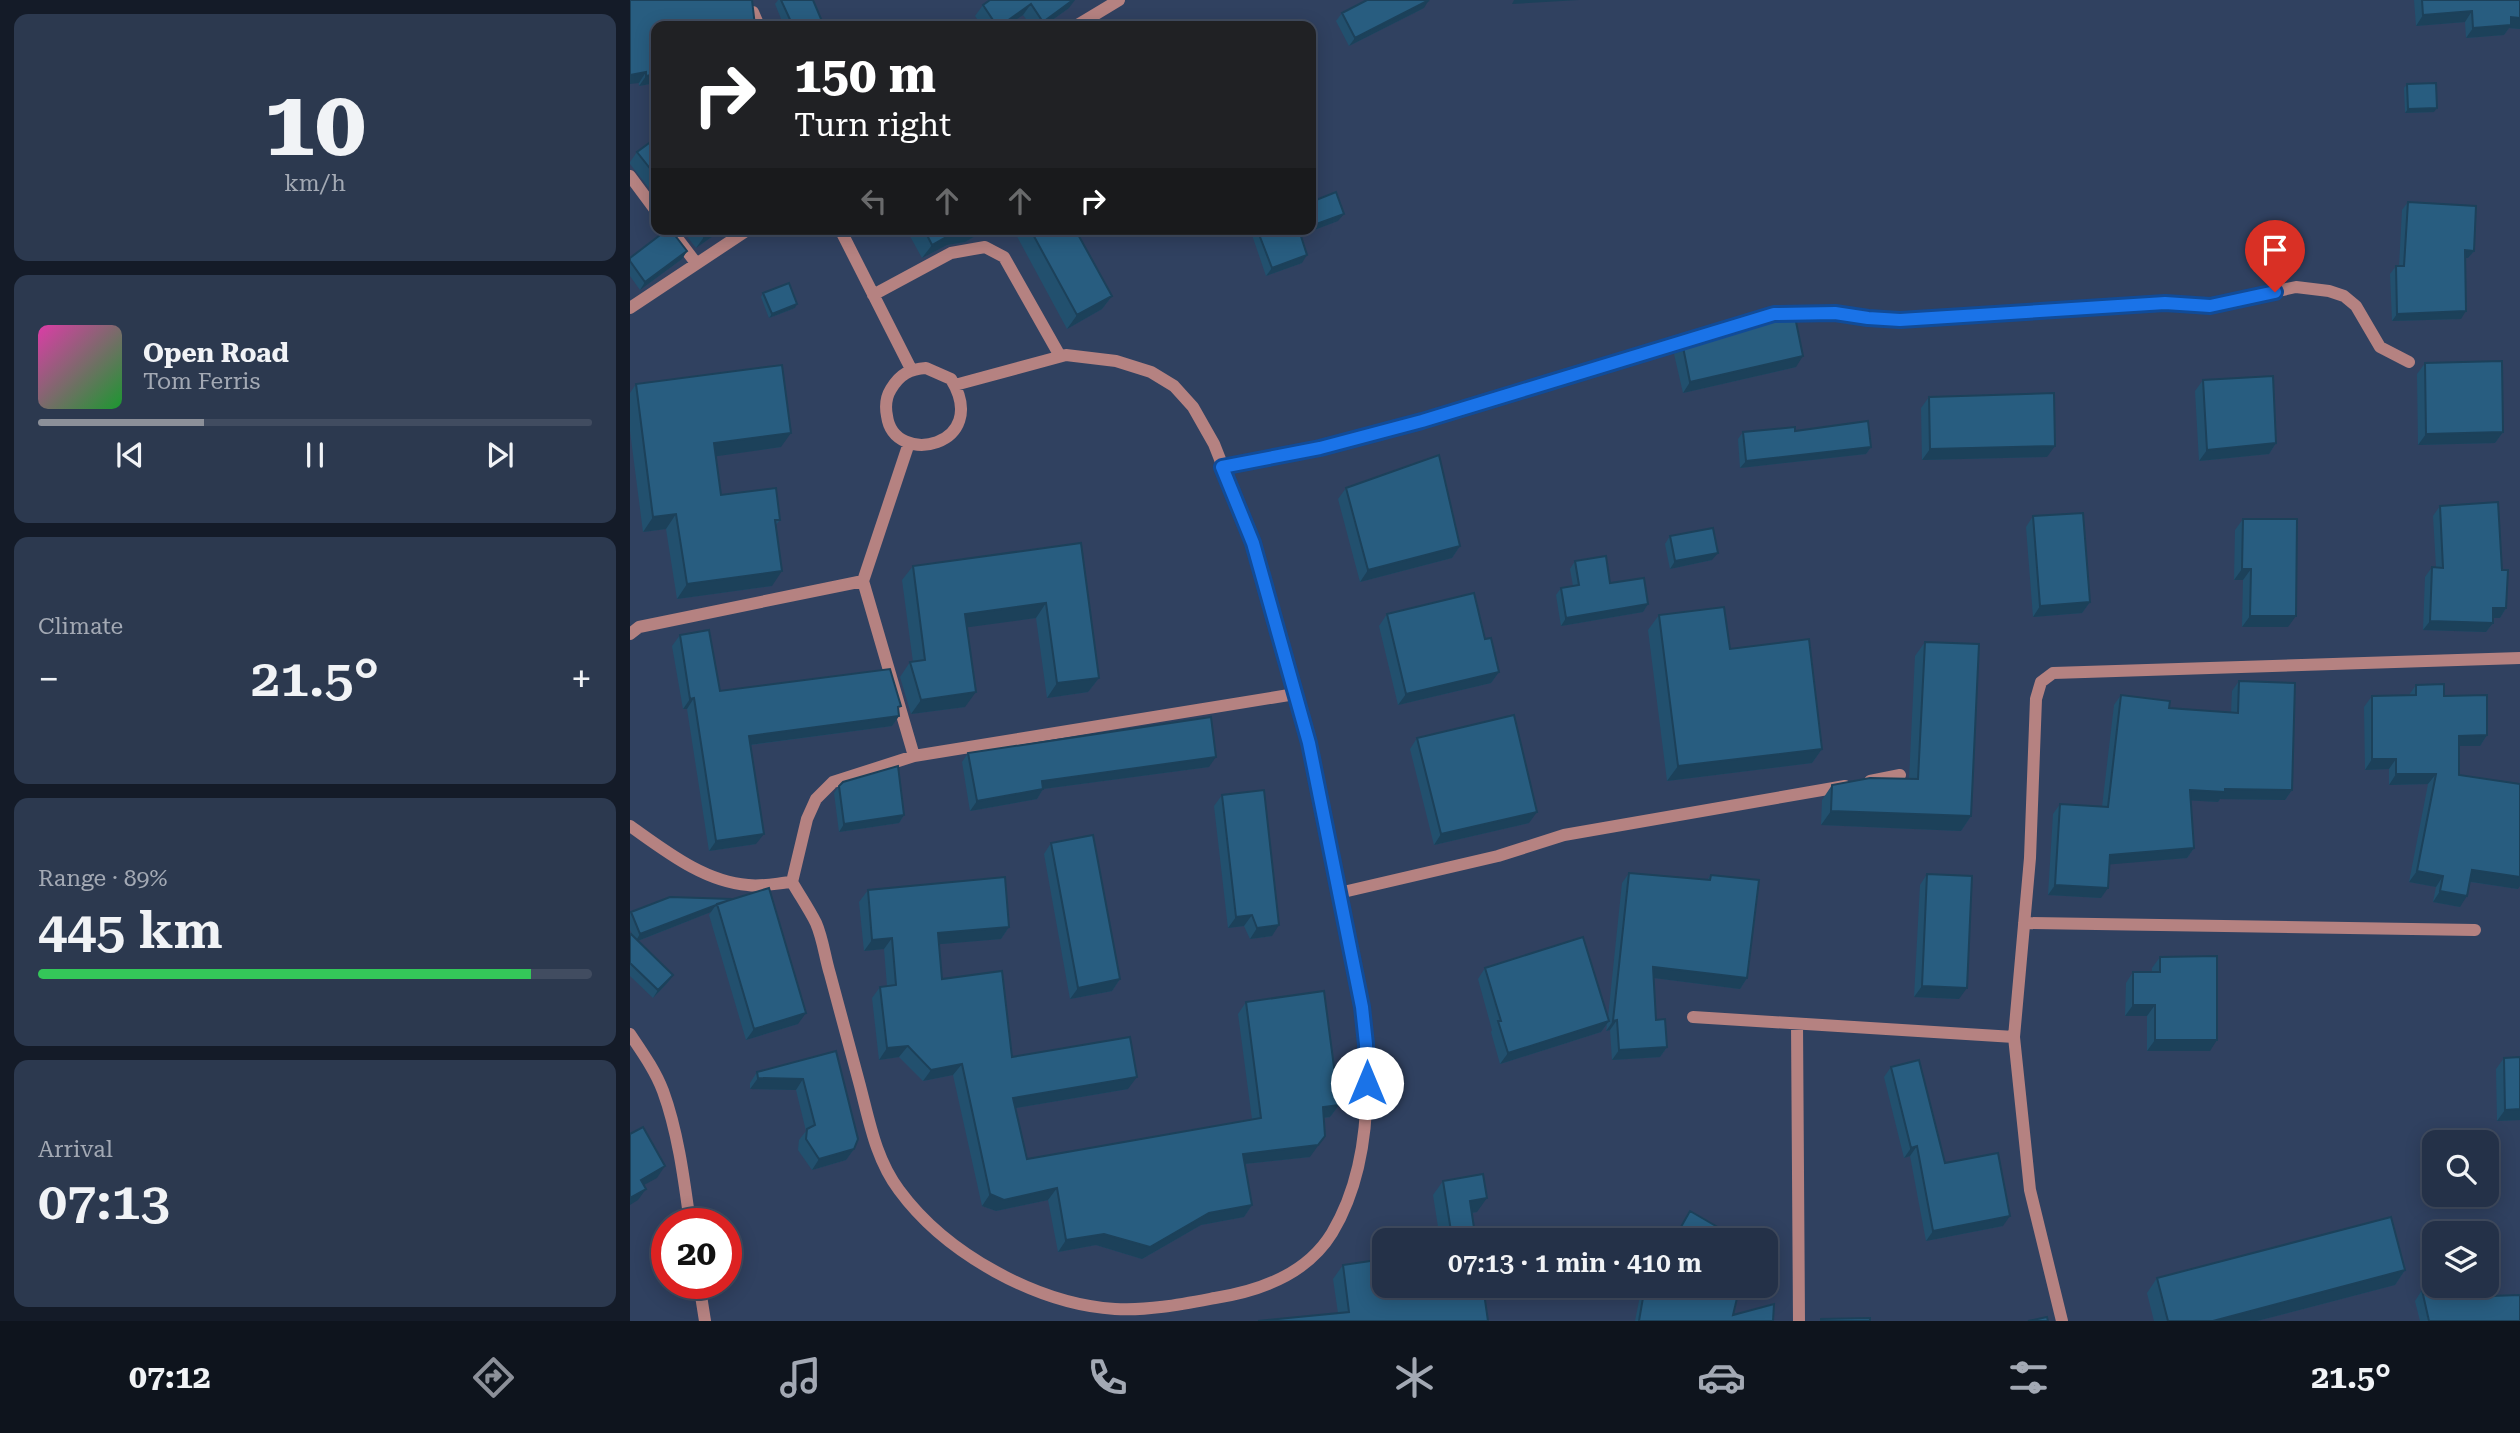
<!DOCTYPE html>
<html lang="en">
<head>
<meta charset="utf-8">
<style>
  :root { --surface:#243148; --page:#2c394f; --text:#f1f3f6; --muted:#a3a9b4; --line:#414c60; --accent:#8c9099 }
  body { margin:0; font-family:"Roboto Serif",serif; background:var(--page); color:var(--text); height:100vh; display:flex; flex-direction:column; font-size:26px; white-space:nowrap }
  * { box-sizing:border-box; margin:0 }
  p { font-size:23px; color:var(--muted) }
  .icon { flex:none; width:38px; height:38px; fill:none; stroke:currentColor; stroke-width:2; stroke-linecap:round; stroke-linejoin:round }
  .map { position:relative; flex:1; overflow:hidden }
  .panel { display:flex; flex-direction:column; gap:14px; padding:14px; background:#141b28; width:630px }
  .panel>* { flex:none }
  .top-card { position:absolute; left:21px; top:21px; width:665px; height:214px; border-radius:14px; box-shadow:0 4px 18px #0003,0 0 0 2px var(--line); background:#202124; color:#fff; overflow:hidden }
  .tools { position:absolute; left:1792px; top:1130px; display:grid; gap:14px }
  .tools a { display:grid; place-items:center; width:77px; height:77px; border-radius:14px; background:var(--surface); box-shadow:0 4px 18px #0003,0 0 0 2px var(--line); font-size:35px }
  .speed { position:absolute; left:21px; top:1208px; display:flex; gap:14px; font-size:35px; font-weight:700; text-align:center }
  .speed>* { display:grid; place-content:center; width:91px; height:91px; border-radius:50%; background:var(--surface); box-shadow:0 4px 18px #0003,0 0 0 2px var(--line); line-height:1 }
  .speed .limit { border:10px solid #d22; background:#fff; color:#111 }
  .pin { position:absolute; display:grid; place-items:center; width:60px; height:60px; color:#fff; margin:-72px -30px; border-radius:50% 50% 50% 0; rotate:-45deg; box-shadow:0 0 7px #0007 }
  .pin .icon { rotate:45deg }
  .me { position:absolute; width:77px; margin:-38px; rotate:0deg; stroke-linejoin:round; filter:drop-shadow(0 0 5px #0008) }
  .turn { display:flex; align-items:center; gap:24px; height:147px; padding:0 28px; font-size:32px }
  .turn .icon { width:91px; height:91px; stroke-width:2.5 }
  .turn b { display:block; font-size:49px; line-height:60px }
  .lanes { display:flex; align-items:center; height:66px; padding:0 28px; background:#0003; justify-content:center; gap:35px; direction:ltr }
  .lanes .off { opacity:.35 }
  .big { font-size:52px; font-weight:600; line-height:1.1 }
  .panel .tile { flex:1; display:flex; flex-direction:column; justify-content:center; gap:10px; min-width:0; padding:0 24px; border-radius:14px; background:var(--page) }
  .panel .dial { align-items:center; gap:0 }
  .dial b { font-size:91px; line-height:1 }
  .song { display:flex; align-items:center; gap:21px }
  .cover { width:84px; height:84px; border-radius:10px; background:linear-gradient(135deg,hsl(320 70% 55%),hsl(130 70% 35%)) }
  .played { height:7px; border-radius:4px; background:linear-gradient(90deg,var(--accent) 30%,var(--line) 30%) }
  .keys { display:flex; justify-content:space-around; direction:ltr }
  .heat { display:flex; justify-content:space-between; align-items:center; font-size:38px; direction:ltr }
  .charge { height:10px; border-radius:5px; background:linear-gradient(90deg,#34c759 89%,var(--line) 0) }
  .trip { position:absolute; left:742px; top:1228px; width:406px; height:70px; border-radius:14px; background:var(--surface); box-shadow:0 4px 18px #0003,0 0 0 2px var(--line); font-weight:600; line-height:70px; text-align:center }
  .tab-bar { display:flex; height:112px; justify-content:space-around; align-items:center; background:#0e141d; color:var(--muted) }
  .tab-bar .icon { width:49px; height:49px }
  .tab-bar .current { color:var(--accent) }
  .tab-bar b { font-size:32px; color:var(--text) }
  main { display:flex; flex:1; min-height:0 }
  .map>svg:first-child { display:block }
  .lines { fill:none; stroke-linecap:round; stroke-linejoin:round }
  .minor { stroke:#b58281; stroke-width:12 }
  .wall { fill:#22506e }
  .shaded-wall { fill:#1c415a }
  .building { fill:#285d80; stroke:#1c415a; stroke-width:2 }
  .route-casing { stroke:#114b97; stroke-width:18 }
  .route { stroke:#1a73e8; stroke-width:12 }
</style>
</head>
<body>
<main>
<section class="panel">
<div class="tile dial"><b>10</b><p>km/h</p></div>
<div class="tile">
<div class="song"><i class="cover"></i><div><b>Open Road</b><p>Tom Ferris</p></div></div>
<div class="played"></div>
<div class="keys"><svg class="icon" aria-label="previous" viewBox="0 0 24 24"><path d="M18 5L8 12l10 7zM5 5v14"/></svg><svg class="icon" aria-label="pause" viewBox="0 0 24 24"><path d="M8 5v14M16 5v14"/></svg><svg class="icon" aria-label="next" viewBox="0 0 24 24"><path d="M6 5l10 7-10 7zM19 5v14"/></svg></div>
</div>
<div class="tile"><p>Climate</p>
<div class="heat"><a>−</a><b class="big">21.5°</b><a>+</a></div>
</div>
<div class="tile"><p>Range · 89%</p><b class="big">445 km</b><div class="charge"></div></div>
<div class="tile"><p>Arrival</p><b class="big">07:13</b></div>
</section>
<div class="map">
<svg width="1890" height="1321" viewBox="0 0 1890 1321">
  <rect width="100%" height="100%" fill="#304160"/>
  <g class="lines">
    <!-- minor -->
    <path class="minor" d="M123,12L129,26
      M446,26L489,0
      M0,176L26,211
      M40,229L66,263
      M210,229L281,369
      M243,295L321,253L355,247L374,257L430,356
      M0,308L119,229
      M296,368L321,379C362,446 264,468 257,416C255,406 256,397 261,389C270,374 280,369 296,368Z
      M325,385L436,355L486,361L521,372L544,386L563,407L584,444L623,543L679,743L731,1007C741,1080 741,1168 702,1233C677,1274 630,1291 585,1298C553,1304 518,1311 485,1309C407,1304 316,1254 269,1190C245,1158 239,1119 229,1082C219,1046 210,1010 200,974C195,958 193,939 186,923C179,909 170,896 162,882L177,819L186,799L203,782L284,756L665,694
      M279,443L233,581L284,756
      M592,467L689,448L792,421L1144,314L1205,313L1238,318L1270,319L1535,303L1580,306L1666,287L1699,291L1714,296L1726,306L1750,347L1779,362
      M0,634L9,627L233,581
      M1240,781L1270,775
      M0,826C34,850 74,882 118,885C132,887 148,883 162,882
      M709,893L868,856L934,835L1215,786
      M1394,923L1845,930
      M1063,1017L1384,1037
      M1167,1024L1169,1321
      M0,1034C12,1052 25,1070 33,1091C48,1132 54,1179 60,1223
      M69,1283L75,1321
      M1432,1321L1400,1190L1384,1037L1400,858L1406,699L1411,682L1423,673L1890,658"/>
  </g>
  <!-- wall -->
  <path class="wall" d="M0,0L26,83L9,86Z
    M148,0H183L194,26H154L145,4Z
    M360,0L439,8L414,26H401L393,15L377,26H352L345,16L353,5Z
    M1784,0H1890V29L1879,28L1874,35L1836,38L1835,22L1786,26Z
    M794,8L719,46L706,21L712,13Z
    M1777,84L1804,112L1775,113L1774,88Z
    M26,138V197L0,164V162L7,152Z
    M1778,202L1844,251L1838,258H1835L1831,319L1762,321L1760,274L1766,266H1769L1772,210Z
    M708,221L670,235L672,263L636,276L620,229H681Z
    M51,229H93L66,248Z
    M276,229H357L335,242L317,245L292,258Z
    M383,229H445L482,296L472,309L437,329Z
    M57,251L52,259L10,290L0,276V258Z
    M133,293L165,308L139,318L131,297Z
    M1052,342L1166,367L1053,393L1044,354Z
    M1795,363L1873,432L1865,443L1788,445L1787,374Z
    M1573,380L1646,443L1639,454L1569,461L1565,391Z
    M6,384L151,447L86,456L91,495L150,520L146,525L142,586L47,599L36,529L13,532L0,431V393Z
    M1299,397L1417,457L1292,460L1291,408Z
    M1165,431L1241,447L1236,454L1110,468L1108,439L1113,432Z
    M716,488L830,546L822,558L730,582L708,499Z
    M1810,506L1872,570L1876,608L1870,618H1863V623L1856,632L1793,630L1795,577L1802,567H1806L1803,516Z
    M1403,516L1460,602L1452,613L1403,617L1396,527Z
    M1613,519L1658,627H1612L1613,580H1604L1605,530Z
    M1040,536L1082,560L1040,569L1035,544Z
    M451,543L469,678L458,692L417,698L406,618L337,627L335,707L281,714L270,677L280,662H283L272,580L283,566Z
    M945,561L980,583L1018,604L1013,612L931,626L926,595L931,588L943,586L940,569Z
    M757,614L855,639L869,672L861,683L768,705L749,626Z
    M1029,615L1100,649L1192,749L1182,763L1037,781L1018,630Z
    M50,635L90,691L269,709V716L262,726L121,745L126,844L79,851L57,709H53L42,646Z
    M1295,642L1341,816L1331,831L1191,825L1192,800L1202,785L1279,779L1285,656Z
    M1609,681L1662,790L1655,800L1590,799L1588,802L1561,800L1564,848L1557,858L1479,864L1471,898L1418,895L1423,814L1430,804L1472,807L1484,705L1491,695L1539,708L1601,713L1602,691Z
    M1786,685L1814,696L1857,735L1850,746H1829V775L1888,889L1840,882L1830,907L1803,902L1806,887L1779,882L1798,784L1759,785V769L1735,770L1734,707L1742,696L1779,695Z
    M787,738L899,823L804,845L780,749Z
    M338,753L579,767L413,789L407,799L340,811L332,762Z
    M209,786L274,815L269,823L209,832L204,793Z
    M592,795L642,936L620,939L614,926L598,928L584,806Z
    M421,843L490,979L482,991L440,999L414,854Z
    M999,873L1077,880L1081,875L1117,978L1110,989L1024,978L1026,1020L1037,1047L1030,1057L982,1060L980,1030L976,1031L977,1024L971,1032L870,1064L861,1032L862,1030L848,979L855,968L978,1017L992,883Z
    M1297,874L1329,999L1284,997L1290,885Z
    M238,890L379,927L371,939L309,944L312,979L382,1057L498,1089L386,1108L397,1159L622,1119L608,1014L616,1002L709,1105L700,1117L694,1118L680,1157L615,1164L622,1205L614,1217L571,1225L512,1259L466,1245L428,1252L418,1200L366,1211L352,1206L323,1075L293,1081L269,1057L249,1060L242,998L250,987L257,986L254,949L234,951L229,902Z
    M102,899L168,1024L116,1040L79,915L81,912L8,941L43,975L38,982L23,998L0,976V935L2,934L0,930V914L1,912Z
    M1530,957L1580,1051H1517V1016H1495L1496,983L1503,972H1522V968Z
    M206,1051L224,1149L216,1160L182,1170L168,1150L169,1140L176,1131L166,1090L120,1089V1083L127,1072Z
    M1890,1057V1120L1867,1121L1866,1069L1874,1058Z
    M1261,1067L1315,1163L1373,1226L1296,1241L1280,1156L1274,1158L1254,1077Z
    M813,1181L847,1212L842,1213L846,1241L809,1233L803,1195Z
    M753,1242H754V1286L858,1321L708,1313L703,1279L713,1265L743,1260V1256Z
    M1775,1270L1765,1285L1627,1321H1524L1517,1293L1527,1278Z
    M1012,1286H1083L1082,1288L1103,1315L1143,1321H1005Z
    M1792,1290L1833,1297L1890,1321H1790L1785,1301Z"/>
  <!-- shaded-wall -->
  <path class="shaded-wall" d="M443,0H445L439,8L414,26H410L413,22Z
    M799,0L794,8L719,46L725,38Z
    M884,0H949L882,4Z
    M401,4L393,15L377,26H370Z
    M1842,11L1835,22L1786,26L1793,15Z
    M1881,17L1890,18V29L1879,28L1874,35L1836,38L1843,28Z
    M16,72L9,83L0,84V75Z
    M26,74V83L9,86L16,76Z
    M1807,108L1804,112L1775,113L1778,109Z
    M714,214L708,221L663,238L669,230L681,229V226Z
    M85,229H93L66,248L74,237Z
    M337,229H357L335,242L317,245L292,258L302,245L327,231Z
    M1835,250L1844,251L1838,258H1829Z
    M57,251L52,259L10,290L15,282Z
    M677,255L672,263L636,276L642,268Z
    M482,296L472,309L437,329L447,315Z
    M167,304L165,308L139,318L142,314Z
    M1836,311L1831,319L1762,321L1767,314Z
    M1173,356L1166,367L1053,393L1060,382Z
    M1873,432L1865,443L1788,445L1796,434Z
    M161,433L151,447L74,458L84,443Z
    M1646,443L1639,454L1569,461L1577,450Z
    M1425,446L1417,457L1292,460L1300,449Z
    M1241,447L1236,454L1110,468L1116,461Z
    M46,514L36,529L13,532L23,517Z
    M830,546L822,558L730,582L738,570Z
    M1088,553L1082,560L1040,569L1045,561Z
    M1612,569H1621L1613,580H1604Z
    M152,571L142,586L47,599L57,584Z
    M1460,602L1452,613L1403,617L1410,606Z
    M416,603L406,618L325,629L335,614Z
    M1018,604L1013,612L931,626L936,618Z
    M1863,608H1876L1870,618H1857Z
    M1620,616H1666L1658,627H1612Z
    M1800,621L1863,623L1856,632L1793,630Z
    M869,672L861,683L768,705L776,694Z
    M469,678L458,692L417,698L427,683Z
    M346,692L335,707L281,714L291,700Z
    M64,698L57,709H53L60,699Z
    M269,716L262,726L112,746L119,736Z
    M1857,735L1850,746H1821L1829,736Z
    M1192,749L1182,763L1037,781L1048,766Z
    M586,757L579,767L413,789L407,799L340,811L347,801L412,781Z
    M1742,759H1766L1759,769L1735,770Z
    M1766,774H1806L1798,784L1759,785Z
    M1595,789L1662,790L1655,800L1590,799L1588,802L1553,800L1560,790Z
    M1201,811L1341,816L1331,831L1191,825Z
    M907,812L899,823L804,845L811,834Z
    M274,815L269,823L209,832L214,824Z
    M134,834L126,844L79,851L86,841Z
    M1564,848L1557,858L1473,865L1480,855Z
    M1842,870L1890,877V886L1888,889L1835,881Z
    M1787,871L1813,876L1806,887L1779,882Z
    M1425,885L1478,888L1471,898L1418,895Z
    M1810,891L1837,896L1830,907L1803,902Z
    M86,905L81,912L5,942L10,934Z
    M622,915L614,926L598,928L606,917Z
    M649,925L642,936L620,939L627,928Z
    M379,927L371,939L300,945L308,933Z
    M262,938L254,949L234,951L242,940Z
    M1023,967L1117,978L1110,989L1016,977Z
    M43,975L38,982L23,998L28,990Z
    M490,979L482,991L440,999L448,988Z
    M1292,986L1337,988L1329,999L1284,997Z
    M1503,1005H1525L1517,1016H1495Z
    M176,1013L168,1024L116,1040L124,1029Z
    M987,1020L980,1030L976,1031L983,1021Z
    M979,1021L971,1032L870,1064L878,1053Z
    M1525,1040H1587L1580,1051H1517Z
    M278,1046L269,1057L249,1060L257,1048Z
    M1037,1047L1030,1057L982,1060L989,1050Z
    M332,1064L323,1075L293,1081L301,1070Z
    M507,1077L498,1089L375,1110L383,1098Z
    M128,1078L173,1079L166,1090L120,1089Z
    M709,1105L700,1117L684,1119L693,1107Z
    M1890,1109V1120L1867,1121L1875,1110Z
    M695,1136L680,1157L605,1165L613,1154Z
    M1287,1146L1280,1156L1274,1158L1281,1148Z
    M224,1149L216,1160L182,1170L189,1159Z
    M35,1166L27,1178L3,1191L11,1180Z
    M427,1188L418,1200L366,1211L352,1206L360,1194Z
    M16,1189L8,1200L0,1205V1198Z
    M857,1198L847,1212L830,1215L840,1201Z
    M622,1205L614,1217L571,1225L512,1259L466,1245L428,1252L436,1240Z
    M1380,1216L1373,1226L1296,1241L1303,1231Z
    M1775,1270L1765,1285L1627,1321H1583Z"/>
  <!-- building -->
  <path class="building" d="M0,0H122L125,26H26V74L16,76V72L0,75Z
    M151,0H183L194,26H163Z
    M360,0H443L413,22L401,4L370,26H367L353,5Z
    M737,0H799L725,38L712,13Z
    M1792,0H1890V18L1881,17V25L1843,28L1842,11L1793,15Z
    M1806,83L1807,108L1778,109L1777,84Z
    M26,138V176L7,152Z
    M706,192L714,214L681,226V202Z
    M1778,202L1846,206L1844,251L1835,250L1836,311L1767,314L1766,266H1774Z
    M38,229H40L57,251L15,282L0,261V258Z
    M67,229H85L74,237Z
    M294,229H337L327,231L302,245Z
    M400,229H445L482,296L447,315Z
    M627,229H671L669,230L677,255L642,268Z
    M159,283L167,304L142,314L133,293Z
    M1164,312L1173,356L1060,382L1052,342L1147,313Z
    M1872,361L1873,432L1796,434L1795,363Z
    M152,365L161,433L84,443L91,495L146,488L150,520H145L152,571L57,584L46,514L23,517L6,384Z
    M1643,376L1646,443L1577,450L1573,380Z
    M1424,393L1425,446L1300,449L1299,397Z
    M1238,421L1241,447L1116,461L1113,432L1165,427V431Z
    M809,455L830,546L738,570L716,488Z
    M1868,502L1872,570H1878L1876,608H1863V623L1800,621L1802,567L1813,568L1810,506Z
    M1453,513L1460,602L1410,606L1403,516Z
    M1613,519H1667L1666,616H1620L1621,569H1612Z
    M1083,528L1088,553L1045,561L1040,536Z
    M451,543L469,678L427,683L416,603L335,614L346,692L291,700L280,662L295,660L283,566Z
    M976,556L980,583L1014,578L1018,604L936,618L931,588L949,585L945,561Z
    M844,593L855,639L861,638L869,672L776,694L757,614Z
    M1094,607L1100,649L1179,639L1192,749L1048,766L1029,615Z
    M79,630L90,691L260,669L271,706L268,707L269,716L119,736L134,834L86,841L64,698L60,699L50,635Z
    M1295,642L1349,644L1341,816L1201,811L1202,785L1240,778L1288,779Z
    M1609,681L1665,683L1662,790L1595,789V792L1560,790L1564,848L1480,855L1478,888L1425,885L1430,804L1478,807L1491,695L1540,701L1539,708L1608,713Z
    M1814,684V696L1857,695V735L1829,736V775L1890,784V877L1842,870L1837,896L1810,891L1813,876L1787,871L1806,774H1766V759H1742V696L1786,695V685Z
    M884,715L907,812L811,834L787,738Z
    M581,717L586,757L412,781L413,789L347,801L338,753Z
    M268,766L274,815L214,824L209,786L213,782Z
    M634,790L649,925L627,928L622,915L606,917L592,795Z
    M463,835L490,979L448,988L421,843Z
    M999,873L1080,880L1081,875L1129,880L1117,978L1023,967L1026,1020L1035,1019L1037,1047L989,1050L987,1020L983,1021Z
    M1297,874L1342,876L1337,988L1292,986Z
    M375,877L379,927L308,933L312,979L372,971L382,1057L500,1037L507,1077L383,1098L397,1159L631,1118L616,1002L694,991L709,1105L693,1107L695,1136L688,1145L613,1154L622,1205L579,1213L520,1247L474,1234L436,1240L427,1188L374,1200L360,1194L332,1064L301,1070L278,1046L257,1048L250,987L266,985L262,938L242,940L238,890Z
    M139,888L176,1013L124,1029L87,904Z
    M40,897L102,899L10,934L1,912Z
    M1,934L43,975L28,990L0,963V935Z
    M953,937L979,1021L878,1053L868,1021H871L855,968Z
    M1587,956V1040H1525V1005H1503V972H1530V957Z
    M206,1051L228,1139L224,1149L189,1159L176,1139L177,1129L185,1125L173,1079L128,1078L127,1072Z
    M1890,1057V1109L1875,1110L1874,1058Z
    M1289,1060L1315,1163L1368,1153L1380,1216L1303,1231L1287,1146L1281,1148L1261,1067Z
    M13,1127L35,1166L11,1180L16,1189L0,1198V1134Z
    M853,1174L857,1198L840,1201L846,1241H760L821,1231L813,1181Z
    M1060,1211L1110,1240L1043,1241Z
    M1761,1217L1775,1270L1583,1321H1538L1527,1278Z
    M754,1259V1286H853L858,1321H628L719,1312L713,1265Z
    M1015,1286H1083L1082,1288L1108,1294L1103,1315L1144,1304L1143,1321H1009Z
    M1808,1286H1831L1833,1297L1890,1295V1321H1799L1792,1290Z
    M1417,1317L1418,1321H1398Z
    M1240,1318V1321H1191V1319Z"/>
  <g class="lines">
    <!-- route casing -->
    <g class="route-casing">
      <path id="route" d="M737,1083L736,1044L732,1007L679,743L623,543L592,467L690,448L792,421L1144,314L1205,313L1238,318L1270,320L1535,303L1580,306L1645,292"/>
    </g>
    <!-- route -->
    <use href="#route" class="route"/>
  </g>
</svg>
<div class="tools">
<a><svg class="icon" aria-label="search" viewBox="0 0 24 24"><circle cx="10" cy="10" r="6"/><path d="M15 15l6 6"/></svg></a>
<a><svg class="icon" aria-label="layers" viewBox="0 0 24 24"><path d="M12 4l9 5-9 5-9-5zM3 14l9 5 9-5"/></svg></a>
</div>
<div class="speed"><div class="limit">20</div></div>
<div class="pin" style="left:1645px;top:292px;background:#d93025"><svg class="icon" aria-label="arrive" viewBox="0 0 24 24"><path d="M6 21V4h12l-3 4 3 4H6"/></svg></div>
<svg class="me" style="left:737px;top:1083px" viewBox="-20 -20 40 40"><circle r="19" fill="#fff"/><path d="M0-13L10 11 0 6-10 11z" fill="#1a73e8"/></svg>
<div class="trip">07:13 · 1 min · 410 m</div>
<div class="top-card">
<div class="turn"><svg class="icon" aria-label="right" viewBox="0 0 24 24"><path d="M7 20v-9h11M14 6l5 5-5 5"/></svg><div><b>150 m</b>Turn right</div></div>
<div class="lanes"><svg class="icon off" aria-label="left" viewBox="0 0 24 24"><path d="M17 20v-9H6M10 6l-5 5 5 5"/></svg><svg class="icon off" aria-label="ahead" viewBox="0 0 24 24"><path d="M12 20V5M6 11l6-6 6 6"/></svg><svg class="icon off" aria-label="ahead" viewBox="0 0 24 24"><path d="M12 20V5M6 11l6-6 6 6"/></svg><svg class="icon" aria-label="right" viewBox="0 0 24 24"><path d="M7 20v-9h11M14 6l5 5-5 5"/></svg></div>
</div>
</div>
</main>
<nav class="tab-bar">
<b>07:12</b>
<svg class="icon current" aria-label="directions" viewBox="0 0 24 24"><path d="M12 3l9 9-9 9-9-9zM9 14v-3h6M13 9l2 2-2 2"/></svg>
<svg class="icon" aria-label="music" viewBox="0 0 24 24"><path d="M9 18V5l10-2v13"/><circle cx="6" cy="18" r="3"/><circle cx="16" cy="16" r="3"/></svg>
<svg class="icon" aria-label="phone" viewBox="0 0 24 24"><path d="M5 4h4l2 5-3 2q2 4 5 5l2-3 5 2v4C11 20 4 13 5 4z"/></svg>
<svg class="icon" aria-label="climate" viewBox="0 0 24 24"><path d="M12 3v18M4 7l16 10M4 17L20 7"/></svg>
<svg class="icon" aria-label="car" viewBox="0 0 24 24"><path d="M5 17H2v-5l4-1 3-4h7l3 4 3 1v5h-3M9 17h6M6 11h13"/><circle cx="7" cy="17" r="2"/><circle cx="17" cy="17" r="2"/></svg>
<svg class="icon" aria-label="filters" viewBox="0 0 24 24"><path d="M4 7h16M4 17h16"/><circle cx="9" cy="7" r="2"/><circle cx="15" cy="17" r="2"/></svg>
<b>21.5°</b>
</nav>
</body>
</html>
